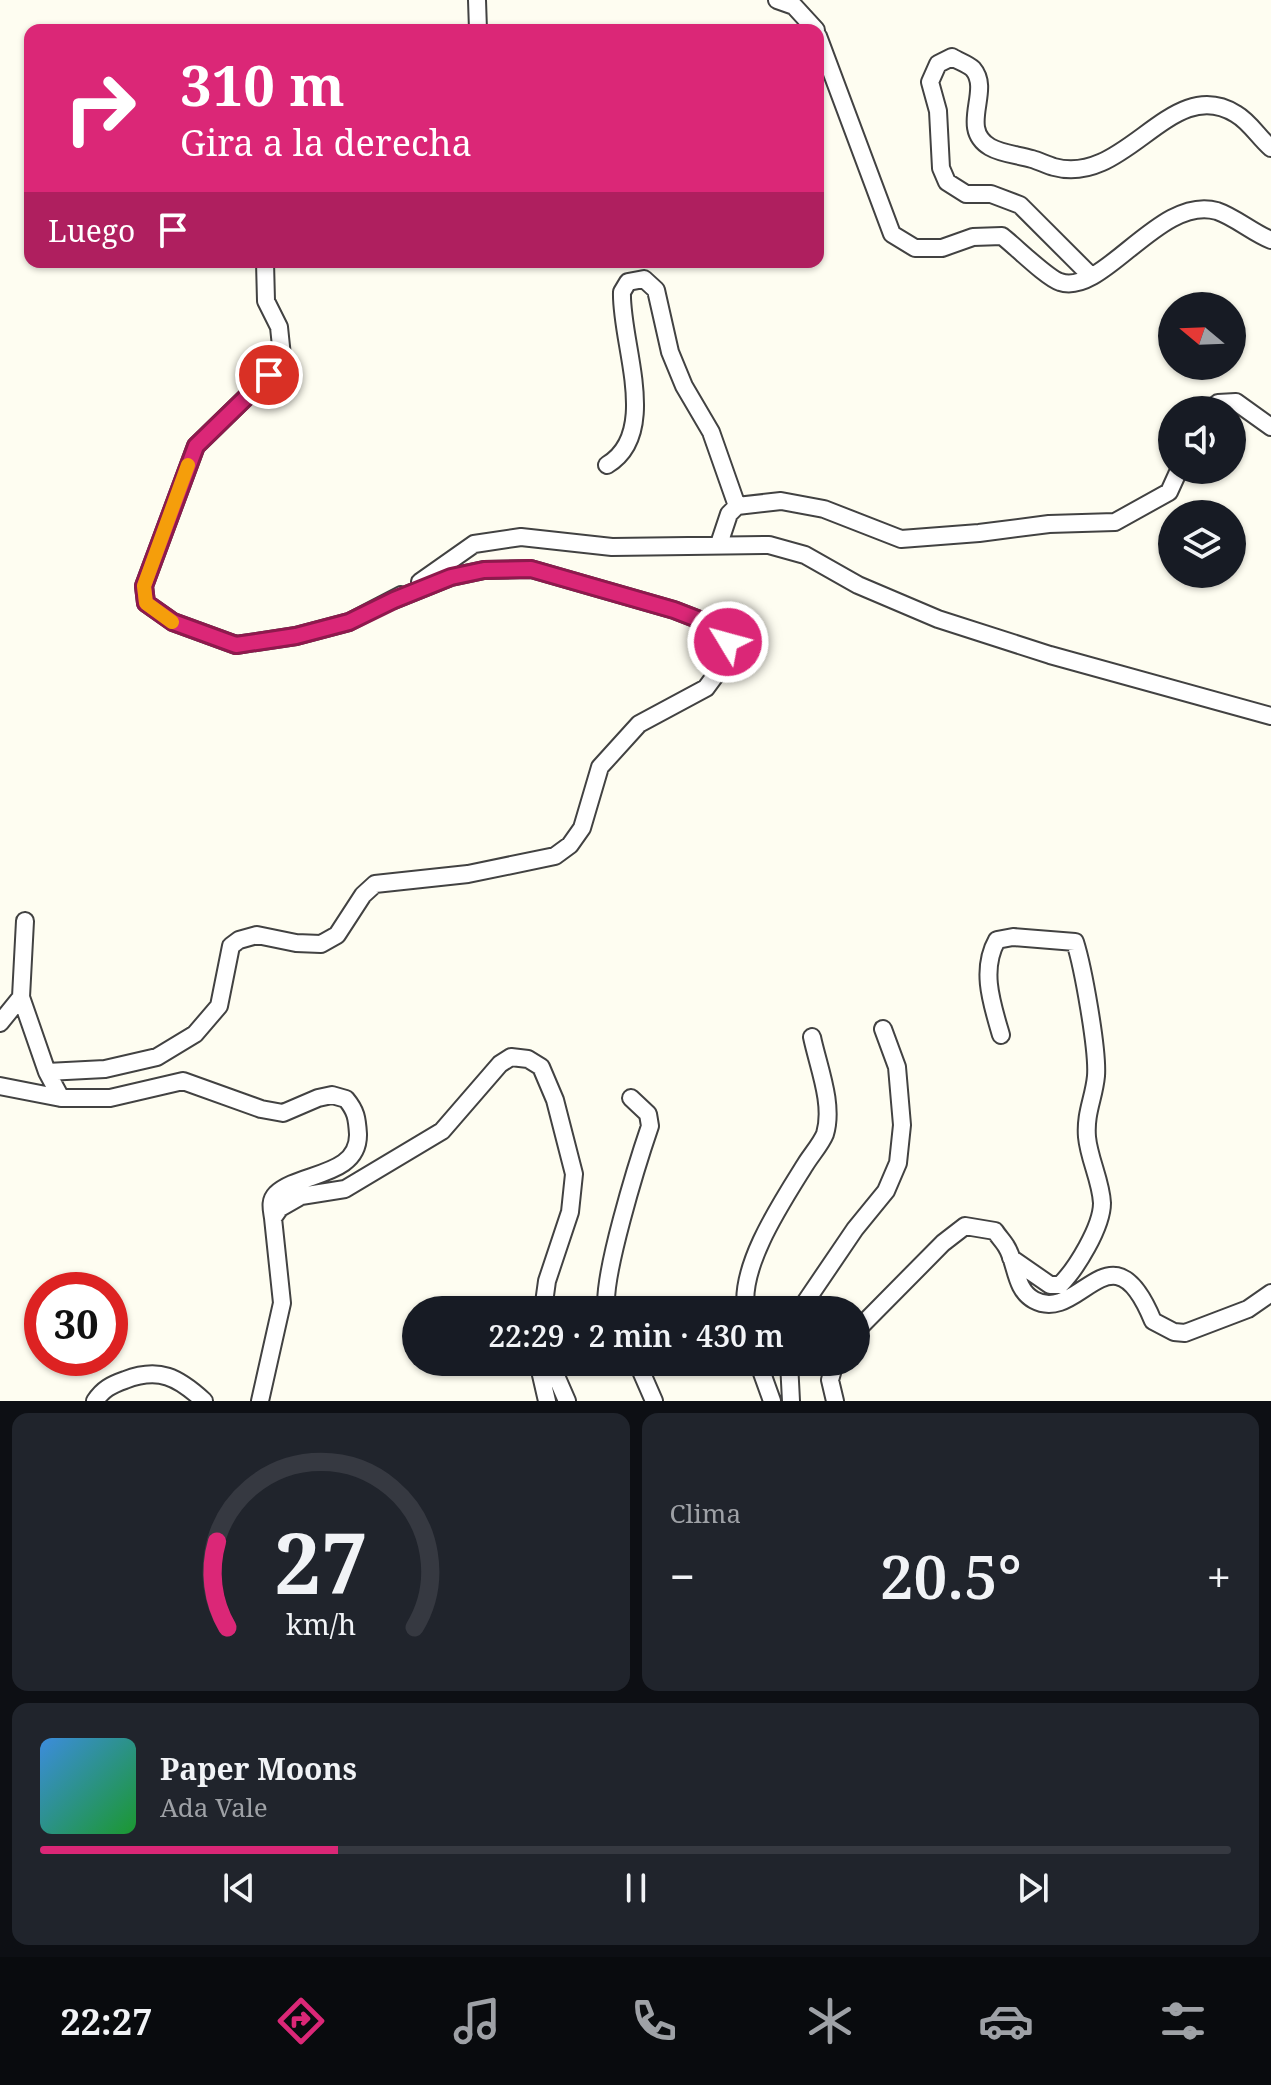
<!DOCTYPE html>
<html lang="es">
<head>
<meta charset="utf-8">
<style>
  :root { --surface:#171b24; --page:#20242c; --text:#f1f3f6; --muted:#9ea1a6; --line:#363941; --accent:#db2777 }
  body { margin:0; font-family:"Noto Serif",serif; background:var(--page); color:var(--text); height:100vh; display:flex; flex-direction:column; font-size:30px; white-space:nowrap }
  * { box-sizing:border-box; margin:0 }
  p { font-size:26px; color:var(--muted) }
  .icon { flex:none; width:44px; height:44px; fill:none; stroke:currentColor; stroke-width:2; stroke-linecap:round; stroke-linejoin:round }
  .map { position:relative; height:1401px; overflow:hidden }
  .details { display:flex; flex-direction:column; gap:12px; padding:12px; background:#0d0f14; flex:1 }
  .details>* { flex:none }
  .banner { position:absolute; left:24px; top:24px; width:800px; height:244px; border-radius:16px; box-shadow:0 2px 6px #0004; background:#db2777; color:#fff; overflow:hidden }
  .needle { width:52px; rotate:289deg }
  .controls { position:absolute; left:1158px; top:292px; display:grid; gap:16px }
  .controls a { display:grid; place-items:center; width:88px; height:88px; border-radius:50%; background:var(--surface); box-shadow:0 2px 6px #0004; font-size:40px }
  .speed { position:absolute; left:24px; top:1272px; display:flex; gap:16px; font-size:40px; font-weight:700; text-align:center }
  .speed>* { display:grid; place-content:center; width:104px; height:104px; border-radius:50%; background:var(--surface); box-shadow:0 2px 6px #0004; line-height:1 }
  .speed .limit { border:12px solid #d22; background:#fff; color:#111 }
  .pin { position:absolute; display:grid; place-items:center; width:68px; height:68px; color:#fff; margin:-34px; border:4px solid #fff; border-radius:50%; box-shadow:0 2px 8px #0007 }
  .me { position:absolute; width:88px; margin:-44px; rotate:307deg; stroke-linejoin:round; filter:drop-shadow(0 0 6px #0008) }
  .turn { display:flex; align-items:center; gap:28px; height:168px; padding:0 24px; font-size:36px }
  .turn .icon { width:104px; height:104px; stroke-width:2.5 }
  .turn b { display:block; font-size:56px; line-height:68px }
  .then { display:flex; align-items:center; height:76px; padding:0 24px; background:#0003; gap:16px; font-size:30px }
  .big { font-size:60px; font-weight:600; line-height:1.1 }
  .details .widget { flex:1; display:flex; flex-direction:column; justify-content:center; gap:12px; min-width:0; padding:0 28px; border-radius:16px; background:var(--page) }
  .details .dial { align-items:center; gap:0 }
  .dial svg { height:208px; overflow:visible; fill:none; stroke:var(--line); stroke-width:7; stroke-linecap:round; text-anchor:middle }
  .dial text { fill:var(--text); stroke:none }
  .song { display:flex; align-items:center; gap:24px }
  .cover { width:96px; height:96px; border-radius:12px; background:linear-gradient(135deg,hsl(210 70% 55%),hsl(130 70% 35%)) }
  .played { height:8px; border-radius:4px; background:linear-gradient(90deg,var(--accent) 25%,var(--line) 25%) }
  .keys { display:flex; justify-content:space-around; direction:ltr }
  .heat { display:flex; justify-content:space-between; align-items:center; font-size:44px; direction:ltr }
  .details .tiles { flex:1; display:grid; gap:12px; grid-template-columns:1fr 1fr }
  .widget:last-child { grid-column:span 2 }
  .trip { position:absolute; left:402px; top:1296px; width:468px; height:80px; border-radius:40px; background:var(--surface); box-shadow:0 2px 6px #0004; font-weight:600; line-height:80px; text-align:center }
  .dock { display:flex; height:128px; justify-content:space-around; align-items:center; background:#090b0e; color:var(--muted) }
  .dock .icon { width:56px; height:56px }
  .dock .selected { color:var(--accent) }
  .dock b { font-size:36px; color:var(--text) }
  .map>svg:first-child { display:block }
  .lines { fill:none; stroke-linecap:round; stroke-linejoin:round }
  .minor-casing { stroke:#424242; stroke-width:20 }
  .minor { stroke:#fff; stroke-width:16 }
  .route-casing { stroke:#8e194d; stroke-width:20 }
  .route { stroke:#db2777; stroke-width:14 }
  .slow { stroke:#f59e0b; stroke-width:14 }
</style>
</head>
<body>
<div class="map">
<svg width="1271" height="1401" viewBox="0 0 1271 1401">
  <rect width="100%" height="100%" fill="#fefdf1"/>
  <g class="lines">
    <!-- minor casing -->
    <g class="minor-casing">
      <path id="minor" d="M477,0L478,30
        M777,0L794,6L816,30
        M818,36L892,234L915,248H942L973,237L1002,236C1015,246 1047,278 1060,282C1103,297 1160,194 1217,211C1235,217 1253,233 1271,240
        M265,262L266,301L279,327L282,356L269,375L196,446L144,586L146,603L173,622L236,645L296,636L349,622L401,595
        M1091,276L1020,205L991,194H966L947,182L941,168L938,111L930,82L938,64L952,57C958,61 968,64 973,69C992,91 958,128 990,147C1002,154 1019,155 1032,159C1039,161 1047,165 1054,167C1126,187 1171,73 1236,114C1250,122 1259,138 1271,148
        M1211,410L1218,403L1236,402L1271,427
        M607,465C661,433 620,342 622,292L628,282L644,279L656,290L670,352L684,386L711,432L737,506
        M719,544L729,514L737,506L781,501L824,509L901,539L979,533L1049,524L1115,522L1169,492L1179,470
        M420,582L474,544L521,537L612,547L769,545L805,555L858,585L938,619L1050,655L1271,716
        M21,997L25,921
        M0,1023L21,997L47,1072
        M1001,1035C992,1004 980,970 997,940L1013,937L1075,942C1083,967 1098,1050 1096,1076C1094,1098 1085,1113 1087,1137C1089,1159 1101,1181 1102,1203C1102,1227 1076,1269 1060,1285H1050L1011,1258
        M0,1086L61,1098
        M273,1218C272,1210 269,1201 276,1194C299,1172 359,1177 358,1134C357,1118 356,1111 346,1099L332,1095L318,1098L283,1113L261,1109L183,1081L110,1098H61L47,1072L105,1069L157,1057L195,1034L219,1006L231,946L239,940L257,935L296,943L321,944L337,935L363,895L375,884L468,874L555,856L570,845L582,828L600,767L639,724L706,688L717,673L728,642L723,629L674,610L531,569L484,570L451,577L394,600
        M607,1310C600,1282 639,1158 650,1126L648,1114L631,1098
        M746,1310C739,1266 782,1202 805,1165C811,1155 821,1144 825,1134C834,1104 818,1066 812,1037
        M800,1310L855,1229L886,1191L898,1163L902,1125L897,1067L883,1029
        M856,1331L943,1243L965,1226L995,1231C998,1236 1003,1241 1006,1246C1017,1263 1014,1289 1034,1300C1080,1325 1111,1219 1153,1321L1174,1332L1185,1333L1248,1309L1271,1293
        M538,1362L547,1401
        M550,1362L567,1401
        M637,1362L654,1401
        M758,1362L772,1401
        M789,1362L791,1401
        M95,1401C103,1389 111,1385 125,1380C159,1367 178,1377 204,1401
        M260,1401L282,1303L273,1218L280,1208L301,1196L345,1189L442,1131L500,1064L511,1057L528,1059L541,1067L555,1100L574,1174L570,1212L547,1281L543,1310
        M835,1401L830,1380L835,1362"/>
    </g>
    <!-- minor -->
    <use href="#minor" class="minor"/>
  </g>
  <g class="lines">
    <!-- route casing -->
    <g class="route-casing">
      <path id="route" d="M269,375L196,446L144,586L146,603L173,622L236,645L296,636L349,622L394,600L451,577L484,570L531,569L674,610L723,629L728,642"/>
    </g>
    <!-- route -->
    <use href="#route" class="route"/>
    <!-- slow -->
    <path class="slow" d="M172,622L146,603L144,586L188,465"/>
  </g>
</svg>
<div class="controls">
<a><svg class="needle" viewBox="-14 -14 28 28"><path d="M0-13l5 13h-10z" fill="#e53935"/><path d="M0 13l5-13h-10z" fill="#9ea1a6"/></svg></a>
<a><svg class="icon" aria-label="sound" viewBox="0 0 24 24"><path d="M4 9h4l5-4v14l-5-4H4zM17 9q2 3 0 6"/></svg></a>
<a><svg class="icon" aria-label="layers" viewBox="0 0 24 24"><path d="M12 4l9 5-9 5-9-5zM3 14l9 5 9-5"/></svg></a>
</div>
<div class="speed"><div class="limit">30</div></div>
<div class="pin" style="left:269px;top:375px;background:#d93025"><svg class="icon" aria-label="arrive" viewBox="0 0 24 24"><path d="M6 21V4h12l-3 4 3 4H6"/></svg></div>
<svg class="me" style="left:728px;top:642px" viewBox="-20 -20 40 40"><circle r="17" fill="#db2777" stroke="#fff" stroke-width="3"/><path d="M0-11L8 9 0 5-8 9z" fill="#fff"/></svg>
<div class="trip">22:29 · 2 min · 430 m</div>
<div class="banner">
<div class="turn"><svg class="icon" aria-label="right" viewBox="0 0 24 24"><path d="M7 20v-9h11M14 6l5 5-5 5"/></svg><div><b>310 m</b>Gira a la derecha</div></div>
<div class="then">Luego<svg class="icon" aria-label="arrive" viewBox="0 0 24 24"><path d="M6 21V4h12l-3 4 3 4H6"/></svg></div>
</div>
</div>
<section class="details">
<div class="tiles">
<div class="widget dial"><svg viewBox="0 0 100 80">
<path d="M14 69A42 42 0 1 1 86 69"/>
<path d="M14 69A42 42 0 0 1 10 36" stroke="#db2777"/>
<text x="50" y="56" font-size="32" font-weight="700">27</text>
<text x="50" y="72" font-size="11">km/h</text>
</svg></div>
<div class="widget"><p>Clima</p>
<div class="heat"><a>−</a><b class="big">20.5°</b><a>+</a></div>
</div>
<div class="widget">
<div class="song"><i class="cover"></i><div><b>Paper Moons</b><p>Ada Vale</p></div></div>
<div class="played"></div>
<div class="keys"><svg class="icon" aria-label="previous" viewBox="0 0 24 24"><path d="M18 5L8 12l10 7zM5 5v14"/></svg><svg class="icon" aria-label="pause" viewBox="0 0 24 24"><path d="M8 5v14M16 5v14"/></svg><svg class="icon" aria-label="next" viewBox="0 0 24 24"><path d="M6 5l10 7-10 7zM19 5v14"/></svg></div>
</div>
</div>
</section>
<nav class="dock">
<b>22:27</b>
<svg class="icon selected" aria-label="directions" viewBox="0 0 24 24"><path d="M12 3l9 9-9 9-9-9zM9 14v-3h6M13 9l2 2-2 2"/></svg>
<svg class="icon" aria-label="music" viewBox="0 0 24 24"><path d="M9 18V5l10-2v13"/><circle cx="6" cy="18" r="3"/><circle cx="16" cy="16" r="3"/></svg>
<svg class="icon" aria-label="phone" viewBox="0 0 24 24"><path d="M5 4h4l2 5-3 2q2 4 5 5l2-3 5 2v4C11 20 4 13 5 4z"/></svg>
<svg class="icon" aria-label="climate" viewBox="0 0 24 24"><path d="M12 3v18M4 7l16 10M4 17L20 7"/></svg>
<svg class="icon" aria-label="car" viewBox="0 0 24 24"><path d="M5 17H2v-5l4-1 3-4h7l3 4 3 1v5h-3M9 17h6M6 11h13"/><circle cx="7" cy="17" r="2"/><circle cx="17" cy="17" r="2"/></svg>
<svg class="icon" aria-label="filters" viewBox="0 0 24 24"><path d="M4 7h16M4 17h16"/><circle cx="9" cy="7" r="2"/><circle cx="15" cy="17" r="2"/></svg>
</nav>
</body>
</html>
